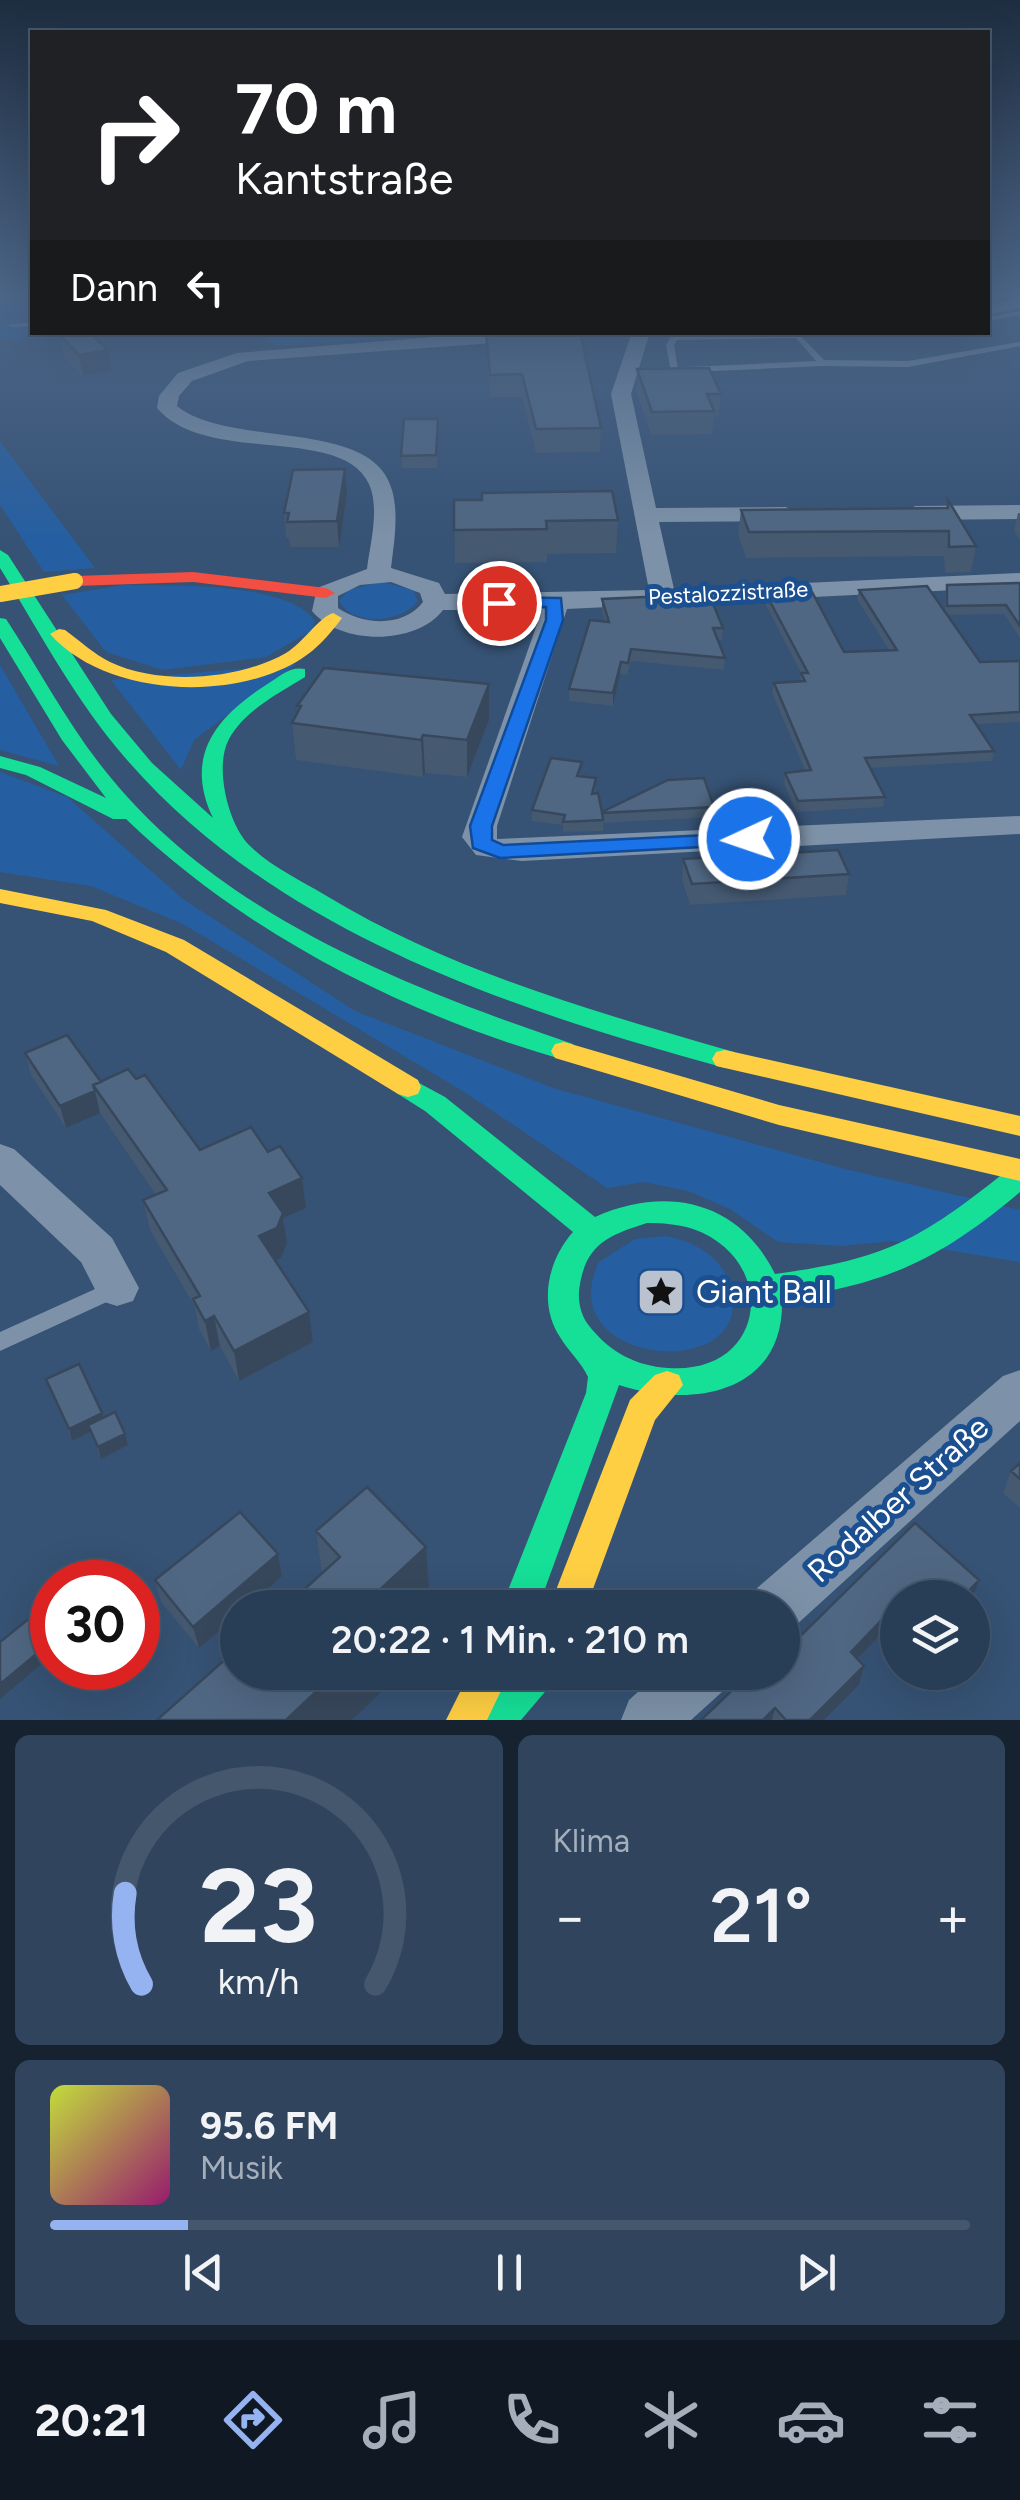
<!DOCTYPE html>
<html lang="de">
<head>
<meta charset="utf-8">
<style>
  :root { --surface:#283e57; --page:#30455d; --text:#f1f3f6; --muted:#a5aeba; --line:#44576d; --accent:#95b2f1 }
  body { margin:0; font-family:Figtree,sans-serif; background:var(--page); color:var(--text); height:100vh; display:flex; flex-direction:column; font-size:38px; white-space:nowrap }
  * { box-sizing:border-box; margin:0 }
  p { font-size:32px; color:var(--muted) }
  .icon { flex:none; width:55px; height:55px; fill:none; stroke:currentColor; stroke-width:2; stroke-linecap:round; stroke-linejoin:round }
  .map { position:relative; height:1720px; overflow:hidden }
  .side { display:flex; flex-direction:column; gap:15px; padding:15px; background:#162230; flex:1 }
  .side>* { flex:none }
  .banner { position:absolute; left:30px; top:30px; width:960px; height:305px; border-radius:0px; box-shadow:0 10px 40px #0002,0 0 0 2px var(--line); background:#202124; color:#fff; overflow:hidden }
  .buttons { position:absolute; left:880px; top:1580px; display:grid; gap:20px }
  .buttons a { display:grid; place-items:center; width:110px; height:110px; border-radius:50%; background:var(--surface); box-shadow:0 10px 40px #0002,0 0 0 2px var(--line); font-size:50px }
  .speed { position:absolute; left:30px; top:1560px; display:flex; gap:20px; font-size:50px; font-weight:700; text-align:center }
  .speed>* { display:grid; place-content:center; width:130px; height:130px; border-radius:50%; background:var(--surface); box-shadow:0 10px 40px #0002,0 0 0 2px var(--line); line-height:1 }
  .speed .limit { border:15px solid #d22; background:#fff; color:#111 }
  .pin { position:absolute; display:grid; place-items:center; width:85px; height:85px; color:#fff; margin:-42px; border:5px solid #fff; border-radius:50%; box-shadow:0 2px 10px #0007 }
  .me { position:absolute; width:110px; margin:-55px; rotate:267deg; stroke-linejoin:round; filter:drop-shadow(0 0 8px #0008) }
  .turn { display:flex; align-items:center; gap:35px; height:210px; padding:0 40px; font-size:45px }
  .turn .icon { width:130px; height:130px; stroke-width:2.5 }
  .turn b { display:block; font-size:70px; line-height:85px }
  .then { display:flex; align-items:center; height:95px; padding:0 40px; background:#0003; gap:20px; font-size:38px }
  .big { font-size:75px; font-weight:600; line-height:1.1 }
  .side .widget { flex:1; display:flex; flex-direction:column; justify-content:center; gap:15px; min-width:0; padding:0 35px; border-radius:15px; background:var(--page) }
  .side .dial { align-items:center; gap:0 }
  .dial svg { height:260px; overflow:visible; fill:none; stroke:var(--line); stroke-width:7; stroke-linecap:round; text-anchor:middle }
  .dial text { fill:var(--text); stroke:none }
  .song { display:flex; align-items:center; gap:30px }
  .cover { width:120px; height:120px; border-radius:15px; background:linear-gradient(135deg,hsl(70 70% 55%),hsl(320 70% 35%)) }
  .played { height:10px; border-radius:5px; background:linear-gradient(90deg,var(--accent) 15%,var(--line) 15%) }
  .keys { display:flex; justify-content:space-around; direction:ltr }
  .heat { display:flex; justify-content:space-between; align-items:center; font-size:55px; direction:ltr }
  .side .tiles { flex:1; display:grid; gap:15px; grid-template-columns:1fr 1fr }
  .widget:last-child { grid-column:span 2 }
  .trip { position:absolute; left:220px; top:1590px; width:580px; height:100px; border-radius:50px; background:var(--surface); box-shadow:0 10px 40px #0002,0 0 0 2px var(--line); font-weight:600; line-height:100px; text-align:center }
  .tabs { display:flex; height:160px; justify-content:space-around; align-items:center; background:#101923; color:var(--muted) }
  .tabs .icon { width:70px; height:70px }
  .tabs .active { color:var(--accent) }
  .tabs b { font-size:45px; color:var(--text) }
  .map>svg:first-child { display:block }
  .green { fill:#265fa1 }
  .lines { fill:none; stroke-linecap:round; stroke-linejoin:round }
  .lane { fill:#7d92a8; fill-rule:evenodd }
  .street { fill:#7d92a8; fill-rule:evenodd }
  .fast { fill:#16e098; fill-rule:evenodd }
  .slow { fill:#ffcf43; fill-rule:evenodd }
  .jam { fill:#f24e42; fill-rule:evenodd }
  .slow-bridge { stroke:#ffcf43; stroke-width:16 }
  .wall { fill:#455971 }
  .shaded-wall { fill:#38485c }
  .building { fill:#506783; stroke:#38485c; stroke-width:2.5 }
  .route { fill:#1a73e8; stroke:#114b97; stroke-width:2.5 }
  .labels { text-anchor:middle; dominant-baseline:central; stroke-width:10; stroke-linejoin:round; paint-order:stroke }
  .far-street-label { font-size:22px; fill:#fff; stroke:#1b4f8f }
  .near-poi-label { font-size:32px; fill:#fff; stroke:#1b4f8f; text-anchor:start }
  .near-street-label { font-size:32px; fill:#fff; stroke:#1b4f8f }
</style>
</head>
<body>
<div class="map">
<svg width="1020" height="1720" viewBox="0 0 1020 1720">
  <rect width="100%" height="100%" fill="#365274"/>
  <!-- green -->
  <path class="green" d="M0,296H32V332L163,333L0,340Z
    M255,333H454L274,346Z
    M0,441L95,568L44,572L0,505Z
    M381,582L413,590L418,601C402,623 353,627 339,601L348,590Z
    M124,585C170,586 288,581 315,621L311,631L266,657L163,670L106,652L62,595Z
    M296,664L194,740L181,770L111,680Z
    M0,665L59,766L0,750Z
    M0,772L67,797L183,899L355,1011L553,1088L845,1169L1020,1210V1262L892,1241L842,1246L778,1242L730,1209L688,1191L643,1182L607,1188L466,1093L183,924L91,886L0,872Z
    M666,1236C694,1242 721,1255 730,1285C761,1384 548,1369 599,1262L635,1239Z"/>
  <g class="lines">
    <!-- lane -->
    <path class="lane" d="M1020,311V315L988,321V317Z
      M32,322V326L12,327L8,325Z
      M707,332H715L717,335L798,333L824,360L908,361L1020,342V346L908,367L822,366L690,372L686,369L687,367L816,361L796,338L677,340L674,345L678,369L671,371L666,345L671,336H709Z
      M115,1280L122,1283L125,1289L122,1295L0,1351V1332Z"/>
    <!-- street -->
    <path class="street" d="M1020,298V308L988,315V305Z
      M496,332H583L575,337L248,361L192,381L179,396L177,406C230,449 373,417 392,490C399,515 394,542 391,568L439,583L445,594L649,590L611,394L632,332H650L631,394L656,508L786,507L797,514L786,521L659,522L674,589L1020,573V587L567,609L497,826V839L1020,816V834L522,861L476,855L462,837L542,610H443C417,645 341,646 312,611L317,588L367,569C370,544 380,509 369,484C341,424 206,466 157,408L159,396L178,373L237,353ZM391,582L420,593L423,602C403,628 363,625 338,608V596L360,585Z
      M1020,505V519L915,520L904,513L915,506Z
      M0,1144L14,1149L112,1238L139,1288L133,1301L117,1306L101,1301L81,1262L0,1185Z
      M1020,1370V1421L794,1627L782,1632V1608H748L756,1589L1003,1376Z
      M660,1672H730L722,1692L691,1720H621L629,1700Z"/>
    <!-- fast -->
    <path class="fast" d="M0,550L8,555L111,714L152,763L213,818C183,755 217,716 269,683C281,675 291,666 305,669V677C279,693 244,711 229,739C214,766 228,824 249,845C270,866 300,880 325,895C452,972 593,1011 734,1052L738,1059L734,1066L725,1068C506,1008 266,929 116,747C71,692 37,628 0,568Z
      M0,618L6,619C41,672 70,729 111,778C225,917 408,988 573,1044L577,1051L573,1058L564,1060C404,1014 247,935 126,819H113L26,775L0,768V756L40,767L106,798L62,740L0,638Z
      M408,1077L445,1097L595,1217C667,1185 739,1201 775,1274C887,1259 922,1239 1010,1168L1020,1165V1192C939,1260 887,1284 782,1299C785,1394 691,1409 619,1385L538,1608H501L586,1393L588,1377C581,1362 569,1352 560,1337C538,1304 548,1260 573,1232L425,1111L398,1094L395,1087L398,1080ZM647,1223C662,1223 678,1224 693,1229C779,1259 768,1375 668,1368C636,1366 610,1352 590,1327C580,1315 577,1299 580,1284C587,1243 610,1235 647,1223Z
      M510,1672H555L550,1686L521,1720H475L481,1706Z"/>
    <!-- slow -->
    <path class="slow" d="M333,613L342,618L339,622C328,636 317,649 301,659C232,703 105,696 50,634L59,629L65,630C80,641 94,654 110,662C160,686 239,680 286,653C303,643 318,618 333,613Z
      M0,889L106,910L184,940L418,1080L421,1087L418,1094L408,1097L398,1094L166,952L92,921L0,903Z
      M564,1042L779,1105L1020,1159V1181L779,1125L555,1058L551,1051L555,1044Z
      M725,1050L1020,1116V1136L716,1066L712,1059L716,1052Z
      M667,1371L679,1375L683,1385L655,1420L586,1608H549L630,1400L655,1375Z
      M470,1672H510L487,1720H446Z"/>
    <!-- jam -->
    <path class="jam" d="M193,572L326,588L335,593L326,598L193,582L75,586L66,581L75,576Z"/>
    <!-- slow-bridge -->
    <path class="slow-bridge" d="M0,594L75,581"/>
  </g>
  <!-- wall -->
  <path class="wall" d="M486,332L601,428L600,452L536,453L522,397H490Z
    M60,336L111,371L83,376L64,357Z
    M637,369L721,394L719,416H714L712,434L651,435L636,390Z
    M438,419L437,468H402L401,456Z
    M345,469L347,493L339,547H290L289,538H286L284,513Z
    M454,500L618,520L616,553L547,554V562L455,563Z
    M948,500L976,546L971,572L945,573L944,556L746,558L738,535L741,510L946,508Z
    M1018,513H1020V540L1014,531Z
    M1020,583V638L1004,614L947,615L980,662L1020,661V722L976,724L994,751L992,761L870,768L885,797L883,807L796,812L784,783L785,773L805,770L772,693L774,683L800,682L801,673L765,603L766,594L844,652L889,650L857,599L859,590L945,613V594L947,585Z
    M602,599L723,628L722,640H718L725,658L724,670L631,661L627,675L620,674L613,706L569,701V689L605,621L602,611Z
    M297,706L489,720L467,777L425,773L423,777L296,760L292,723L297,713Z
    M582,772L580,776L596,789L594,794L602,812L714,807L713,817L603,823V831L563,832V825L532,821V810Z
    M683,859L849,874L846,895L690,905L682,880Z
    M25,1053L101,1082L136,1079L200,1150L268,1152L302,1178L306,1208L283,1218L287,1243L281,1258L275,1260L309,1312L313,1342L239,1381L220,1346L211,1351L199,1329L195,1307L150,1230L143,1200L156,1195L100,1113L66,1128L31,1075Z
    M46,1379L102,1413L103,1417L128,1445L101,1459L90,1432L72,1441Z
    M1020,1463V1508L1003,1493L1011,1471Z
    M915,1523L898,1598V1633L889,1626L857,1659L864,1666L859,1685L824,1720H701L753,1684Z
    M316,1531L426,1547L430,1604L426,1608H284L322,1573Z
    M278,1554L282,1576L238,1608V1615L199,1648L161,1602L155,1580Z"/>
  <!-- shaded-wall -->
  <path class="shaded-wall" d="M108,350L111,371L83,376L79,355Z
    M345,469L347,493L339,547L337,521Z
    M621,662L620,674L613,706V693Z
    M489,684V720L467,777V740Z
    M423,735L425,773L423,777L421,740Z
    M95,1091L100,1113L66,1128L60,1106Z
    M302,1178L306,1208L283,1218L287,1243L281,1258L263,1266L259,1236L269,1193Z
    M309,1312L313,1342L239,1381L234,1351Z
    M214,1316L220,1346L211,1351L205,1321Z
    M102,1413L105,1424L88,1425L90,1432L72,1441L69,1429Z
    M125,1434L128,1445L101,1459L98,1447Z
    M426,1547L430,1604L426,1608H374L373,1596Z
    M278,1554L282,1576L246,1608H238V1615L199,1648L193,1627Z
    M979,1580L972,1599L962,1598Z
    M895,1606L889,1626L845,1671L851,1652Z
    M52,1641V1655L0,1699V1684Z
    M864,1666L859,1685L824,1720H810Z
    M337,1672H399V1674L352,1720H286Z
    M775,1708L772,1720H763Z"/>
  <!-- building -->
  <path class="building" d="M80,332H88L108,350L79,355L60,336Z
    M486,332H580L601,428L536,429L522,374L490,375Z
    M709,368L721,394H707L714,411L652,412L637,369Z
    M404,419H438L436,455L401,456Z
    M345,469L337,521L287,522L289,513H284L293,470Z
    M612,491L618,520L546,521L547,529L454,530V500H482V493Z
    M948,500L976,546L949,547V531L749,532L741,510L948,508Z
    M1020,583V626L1006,605L947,606V585Z
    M927,586L980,662L1020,661V712L970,715L994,751L865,758L885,797L798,801L785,773L811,770L774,683L805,681L801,673H808L766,594L812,592L844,652L897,650L859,590Z
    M709,594L723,628H713L725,658L631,649L628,663L621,662L613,693L569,689L590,620L609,622L602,599Z
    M324,668L489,684L467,740L423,735L421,740L292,723L301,706H297Z
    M551,758L582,762L577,776L596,778L592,794L598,793L602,812L668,780L704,778L714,807L602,813L603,820L563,822L565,815L532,810Z
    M838,850L849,874L692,884L683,859Z
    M67,1035L101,1082L93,1085L95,1091L60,1106L25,1053Z
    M128,1069L136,1079L145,1075L200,1150L251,1127L268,1152L280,1146L302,1178L269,1193L283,1213L277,1228L259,1236L309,1312L234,1351L214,1316L205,1321L193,1299L200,1296L143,1200L167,1190L93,1085Z
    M79,1364L102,1413L69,1429L46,1379Z
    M115,1412L125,1434L98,1447L88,1425Z
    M1020,1463V1479L1011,1471Z
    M367,1487L426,1547L373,1596L384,1608H284L340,1557L316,1531Z
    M240,1512L278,1554L193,1627L155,1580Z
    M915,1523L979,1580L962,1598H898V1608L895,1606L851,1652L864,1666L810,1720H786L775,1708L763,1720H701L746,1677L753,1684L764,1672H782V1654Z
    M97,1563L114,1582H74Z
    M52,1600V1641L0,1684V1642Z
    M238,1648V1672H337L286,1720H157Z"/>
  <!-- sky -->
  <linearGradient id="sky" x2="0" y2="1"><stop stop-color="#1e2d40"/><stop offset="0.55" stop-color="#4c6688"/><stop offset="1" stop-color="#4c6688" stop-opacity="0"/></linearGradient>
  <rect width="1020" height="537" fill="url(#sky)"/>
  <!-- route -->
  <path class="route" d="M561,598L563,620L492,826V840L503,845L749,833L760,839L757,844L500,858L473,848L470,826L546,620V607L499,608L490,603L499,597Z"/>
  <!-- icons -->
  <defs>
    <g id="sight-square" transform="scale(2.5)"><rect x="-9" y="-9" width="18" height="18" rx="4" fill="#b9c2ce" stroke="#1b4f8f"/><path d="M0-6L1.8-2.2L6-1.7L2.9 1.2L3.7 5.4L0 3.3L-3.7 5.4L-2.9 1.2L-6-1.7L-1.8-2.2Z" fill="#111"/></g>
  </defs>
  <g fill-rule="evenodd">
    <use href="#sight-square" x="661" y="1292"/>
  </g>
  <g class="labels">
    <!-- far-street labels -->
    <g class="far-street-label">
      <text transform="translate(728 593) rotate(-3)">Pestalozzistraße</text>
    </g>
    <!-- near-poi labels -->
    <g class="near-poi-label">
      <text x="696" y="1292">Giant Ball</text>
    </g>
    <!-- near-street labels -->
    <g class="near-street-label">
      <text transform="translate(898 1499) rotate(-42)">Rodalber Straße</text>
    </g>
  </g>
</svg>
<div class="buttons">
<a><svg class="icon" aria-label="layers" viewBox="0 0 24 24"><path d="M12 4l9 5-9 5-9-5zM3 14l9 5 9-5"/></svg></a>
</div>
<div class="speed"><div class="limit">30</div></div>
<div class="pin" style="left:499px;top:603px;background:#d93025"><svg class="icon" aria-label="arrive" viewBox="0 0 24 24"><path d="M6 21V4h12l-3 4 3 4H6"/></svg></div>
<svg class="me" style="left:749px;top:839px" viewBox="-20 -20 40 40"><circle r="17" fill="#1a73e8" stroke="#fff" stroke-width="3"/><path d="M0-11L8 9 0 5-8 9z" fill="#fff"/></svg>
<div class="trip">20:22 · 1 Min. · 210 m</div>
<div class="banner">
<div class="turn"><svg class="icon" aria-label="right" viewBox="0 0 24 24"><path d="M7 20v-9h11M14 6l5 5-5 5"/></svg><div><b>70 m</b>Kantstraße</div></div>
<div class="then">Dann<svg class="icon" aria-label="left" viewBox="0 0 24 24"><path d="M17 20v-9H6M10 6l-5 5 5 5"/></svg></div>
</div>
</div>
<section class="side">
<div class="tiles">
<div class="widget dial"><svg viewBox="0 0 100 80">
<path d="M14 69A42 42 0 1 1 86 69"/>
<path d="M14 69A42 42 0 0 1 9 41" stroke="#95b2f1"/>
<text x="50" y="56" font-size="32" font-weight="700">23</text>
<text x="50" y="72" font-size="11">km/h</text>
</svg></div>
<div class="widget"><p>Klima</p>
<div class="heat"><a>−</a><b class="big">21°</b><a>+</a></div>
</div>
<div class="widget">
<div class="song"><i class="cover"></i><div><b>95.6 FM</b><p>Musik</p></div></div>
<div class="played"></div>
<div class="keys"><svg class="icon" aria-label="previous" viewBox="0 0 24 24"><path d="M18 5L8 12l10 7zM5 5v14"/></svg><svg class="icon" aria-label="pause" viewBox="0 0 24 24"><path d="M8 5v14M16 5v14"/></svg><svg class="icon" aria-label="next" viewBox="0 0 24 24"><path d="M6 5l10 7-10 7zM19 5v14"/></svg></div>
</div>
</div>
</section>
<nav class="tabs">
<b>20:21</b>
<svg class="icon active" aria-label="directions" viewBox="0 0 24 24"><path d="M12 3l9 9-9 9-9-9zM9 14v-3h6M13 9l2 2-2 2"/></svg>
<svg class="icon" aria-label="music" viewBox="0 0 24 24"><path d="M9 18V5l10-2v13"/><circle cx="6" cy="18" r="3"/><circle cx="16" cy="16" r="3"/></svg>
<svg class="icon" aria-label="phone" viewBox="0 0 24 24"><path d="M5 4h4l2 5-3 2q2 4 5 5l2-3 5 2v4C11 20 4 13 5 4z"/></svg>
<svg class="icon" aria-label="climate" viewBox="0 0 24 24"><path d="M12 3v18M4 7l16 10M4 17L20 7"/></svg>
<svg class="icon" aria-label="car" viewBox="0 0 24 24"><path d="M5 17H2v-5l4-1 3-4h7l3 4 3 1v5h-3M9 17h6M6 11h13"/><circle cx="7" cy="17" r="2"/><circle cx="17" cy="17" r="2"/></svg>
<svg class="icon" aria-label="filters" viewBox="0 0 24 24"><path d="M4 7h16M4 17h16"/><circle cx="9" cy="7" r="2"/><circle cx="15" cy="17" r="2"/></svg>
</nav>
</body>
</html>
